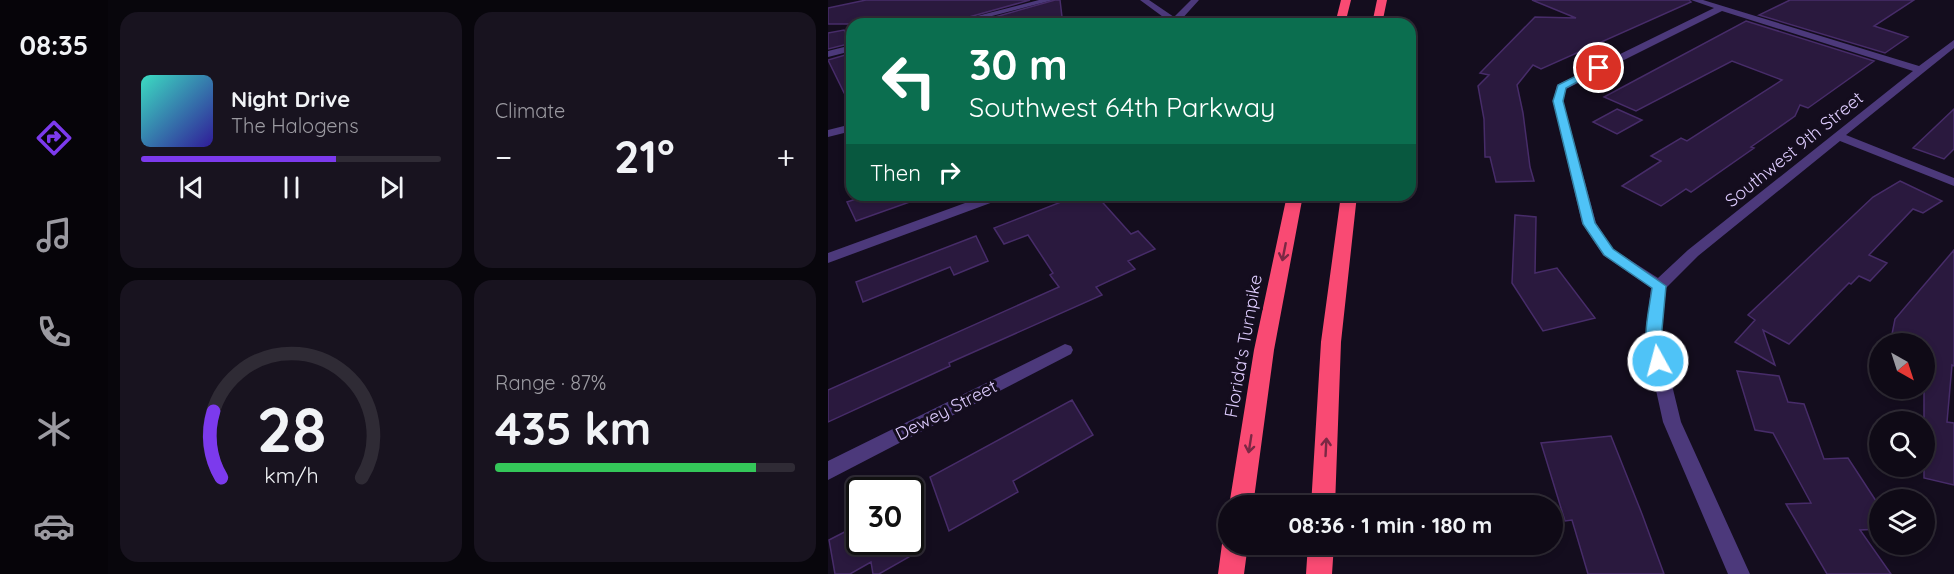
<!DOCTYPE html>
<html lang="en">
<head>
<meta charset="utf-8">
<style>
  :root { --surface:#0f0a16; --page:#18131f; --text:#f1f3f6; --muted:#9b9aa1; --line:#2f2b35; --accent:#7c3aed }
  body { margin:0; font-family:Quicksand,sans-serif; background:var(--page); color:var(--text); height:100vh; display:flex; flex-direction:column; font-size:22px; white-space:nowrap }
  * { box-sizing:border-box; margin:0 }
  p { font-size:20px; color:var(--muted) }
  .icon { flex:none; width:33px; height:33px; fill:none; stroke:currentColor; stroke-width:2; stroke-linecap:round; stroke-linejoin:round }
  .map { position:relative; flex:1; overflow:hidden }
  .panel { display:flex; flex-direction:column; gap:12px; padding:12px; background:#08060c; width:720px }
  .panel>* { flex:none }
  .top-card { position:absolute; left:18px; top:18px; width:570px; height:183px; border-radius:18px; box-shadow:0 3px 9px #0003,0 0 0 2px var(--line); background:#0b6e4f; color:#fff; overflow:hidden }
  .needle { width:39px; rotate:141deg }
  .buttons { position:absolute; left:1041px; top:333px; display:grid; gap:12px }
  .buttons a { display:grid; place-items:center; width:66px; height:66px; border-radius:50%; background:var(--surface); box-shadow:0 3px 9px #0003,0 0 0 2px var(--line); font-size:30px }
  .speed { position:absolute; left:18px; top:477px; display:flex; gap:12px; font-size:30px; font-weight:700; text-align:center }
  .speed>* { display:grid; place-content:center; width:78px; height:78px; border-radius:50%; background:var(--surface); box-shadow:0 3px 9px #0003,0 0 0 2px var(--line); line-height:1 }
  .speed .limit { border:3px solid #111; border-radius:9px; background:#fff; color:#111 }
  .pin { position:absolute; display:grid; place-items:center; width:51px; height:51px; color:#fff; margin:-26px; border:3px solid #fff; border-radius:50%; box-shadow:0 2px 6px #0007 }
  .me { position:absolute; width:66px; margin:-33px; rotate:353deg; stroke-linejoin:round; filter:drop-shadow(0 0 4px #0008) }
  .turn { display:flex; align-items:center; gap:21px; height:126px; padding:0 24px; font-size:27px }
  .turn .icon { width:78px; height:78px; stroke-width:2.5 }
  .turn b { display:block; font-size:42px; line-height:51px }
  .then { display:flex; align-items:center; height:57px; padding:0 24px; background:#0003; gap:12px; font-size:22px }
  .big { font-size:45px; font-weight:700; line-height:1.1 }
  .panel .tile { flex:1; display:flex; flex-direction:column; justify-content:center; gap:9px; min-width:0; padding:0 21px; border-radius:18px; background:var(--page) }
  .panel .dial { align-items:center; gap:0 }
  .dial svg { height:156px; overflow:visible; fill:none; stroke:var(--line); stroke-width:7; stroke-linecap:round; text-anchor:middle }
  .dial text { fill:var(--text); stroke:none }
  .song { display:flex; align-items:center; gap:18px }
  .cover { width:72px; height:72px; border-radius:9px; background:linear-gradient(135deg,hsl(170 70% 55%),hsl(250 70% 35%)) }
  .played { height:6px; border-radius:3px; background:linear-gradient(90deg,var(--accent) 65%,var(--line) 65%) }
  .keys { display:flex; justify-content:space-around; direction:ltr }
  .heat { display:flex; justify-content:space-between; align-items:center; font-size:33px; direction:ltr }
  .charge { height:9px; border-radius:4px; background:linear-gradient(90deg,#34c759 87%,var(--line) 0) }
  .panel .tiles { flex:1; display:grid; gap:12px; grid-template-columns:repeat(2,1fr) }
  .trip { position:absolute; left:390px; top:495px; width:345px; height:60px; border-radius:30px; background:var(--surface); box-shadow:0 3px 9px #0003,0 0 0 2px var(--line); font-weight:700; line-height:60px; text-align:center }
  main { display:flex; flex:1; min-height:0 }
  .tab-bar { display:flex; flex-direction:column; width:108px; justify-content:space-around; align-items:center; background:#060409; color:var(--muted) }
  .tab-bar .icon { width:42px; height:42px }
  .tab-bar .active { color:var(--accent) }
  .tab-bar b { font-size:27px; color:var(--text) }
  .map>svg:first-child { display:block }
  .building { fill:#2a193e; stroke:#472c69; stroke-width:1.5 }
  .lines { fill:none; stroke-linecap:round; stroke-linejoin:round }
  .minor { fill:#4c397b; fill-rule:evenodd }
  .highway { fill:#f94a73; fill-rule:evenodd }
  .oneway { stroke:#7b2844 }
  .route { fill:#4fc3f7; stroke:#337fa1; stroke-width:1.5 }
  .labels { text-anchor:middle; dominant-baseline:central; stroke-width:6; stroke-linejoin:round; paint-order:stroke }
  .street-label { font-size:18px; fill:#ddcbfd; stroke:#140d1e }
</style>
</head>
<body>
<main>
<nav class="tab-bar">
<b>08:35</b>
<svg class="icon active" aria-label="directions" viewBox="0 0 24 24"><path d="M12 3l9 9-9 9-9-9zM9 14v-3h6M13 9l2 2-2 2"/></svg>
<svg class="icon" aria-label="music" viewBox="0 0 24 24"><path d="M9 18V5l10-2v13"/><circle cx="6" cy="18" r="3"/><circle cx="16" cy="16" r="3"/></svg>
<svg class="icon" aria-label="phone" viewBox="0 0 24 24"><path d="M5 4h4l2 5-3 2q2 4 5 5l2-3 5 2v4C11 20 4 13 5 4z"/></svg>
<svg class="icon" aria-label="climate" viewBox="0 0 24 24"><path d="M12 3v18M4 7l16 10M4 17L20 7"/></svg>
<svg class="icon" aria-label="car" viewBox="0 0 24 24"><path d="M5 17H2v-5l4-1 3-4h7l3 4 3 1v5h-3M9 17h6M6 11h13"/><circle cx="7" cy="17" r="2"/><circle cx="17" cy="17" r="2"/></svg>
</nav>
<section class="panel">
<div class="tiles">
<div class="tile">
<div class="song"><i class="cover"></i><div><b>Night Drive</b><p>The Halogens</p></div></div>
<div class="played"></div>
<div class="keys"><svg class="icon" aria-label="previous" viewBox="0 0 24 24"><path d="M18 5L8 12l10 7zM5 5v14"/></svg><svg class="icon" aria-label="pause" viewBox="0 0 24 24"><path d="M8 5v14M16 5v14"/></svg><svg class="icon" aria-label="next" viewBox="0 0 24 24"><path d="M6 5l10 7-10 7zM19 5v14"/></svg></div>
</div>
<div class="tile"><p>Climate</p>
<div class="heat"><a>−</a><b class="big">21°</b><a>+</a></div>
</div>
<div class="tile dial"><svg viewBox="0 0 100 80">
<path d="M14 69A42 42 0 1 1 86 69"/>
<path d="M14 69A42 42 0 0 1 10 35" stroke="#7c3aed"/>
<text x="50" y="56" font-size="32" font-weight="700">28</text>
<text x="50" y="72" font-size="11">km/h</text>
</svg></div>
<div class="tile"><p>Range · 87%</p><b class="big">435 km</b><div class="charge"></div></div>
</div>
</section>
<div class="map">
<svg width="1126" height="574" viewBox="0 0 1126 574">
  <rect width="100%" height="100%" fill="#140d1e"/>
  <!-- building -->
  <path class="building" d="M38,0H202L116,24H102L101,17L71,24H0V8Z
    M227,0H232L234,17L207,24H142Z
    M704,0H861L863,2L713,69L705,65L689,85L695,113L702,167L706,181L668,182L662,157H657L656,119L650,86L661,75L652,73L707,17L748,18Z
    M962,0H1086L1046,26L1080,37L1057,53L931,15Z
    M918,21L1046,61L980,108L972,105L967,116L923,147L926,148L863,192L858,189L833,206L794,186L833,161L823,156L853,138L859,141L954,80L904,61L808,111L776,97Z
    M16,30L24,43L0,49V33Z
    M24,53V109L0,60Z
    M789,109L814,120L789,134L765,122Z
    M1126,109V149L1116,159L1085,148Z
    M1072,181L1114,201L1095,213L1085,209L1041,255L1059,263L1042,281L1031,276L1023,284L1021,283L961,344L935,330L947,365L907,342L927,320L920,315L1045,197Z
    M40,195H93V198L28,221L19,202Z
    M251,195H268L303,234L310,231L327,249L300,261L307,269L268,287L274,295L121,363L122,366L0,422V390L231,287L222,275L225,273L200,235L176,244L166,228Z
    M687,215L708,217L707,273L729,268L767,318L715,331L684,283Z
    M148,236L160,261L126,275L122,267L35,302L28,282Z
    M1126,250V366L1124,365L1119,422L1126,423V485L1096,478V344H1062L1067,319Z
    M909,371L951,376L960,402L976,404L996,459L1020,458L1052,507V529L1032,530L1063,574H999L958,504L983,503L945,433L927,430Z
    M244,400L265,435L185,481L190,492L121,531L102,477Z
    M783,436L814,514L836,574H760L744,520L737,521L713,443Z
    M32,524V542H80L77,543L81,557L51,574H45L43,562L22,574H7L1,540Z"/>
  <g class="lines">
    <!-- minor -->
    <path class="minor" d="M211,0H225L133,24H118Z
      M312,0H321L346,17L363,0H371L352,21L354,24H341L342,22Z
      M863,0H875L1091,66L1126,40V48L1018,135L1126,178V186L1012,141L870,256L838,288L833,340L853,422L922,574H900L835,422L817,340L823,288L775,255L754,223L725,101L729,85L886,8ZM894,11L1085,71L860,250L830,278L785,249L768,223L735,101L738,89Z
      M24,45V51L0,57V51Z
      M24,124V131L0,137V130Z
      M159,195H177L176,198L0,263V253Z
      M237,344L243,346L245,350L243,354L0,480V461Z"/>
    <!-- highway -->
    <path class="highway" d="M513,0H523L517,24H507Z
      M549,0H559L554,24H544Z
      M459,195H475L446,350L425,506H401L426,350Z
      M513,195H529L513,342L507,506H483L493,342Z
      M400,534V544H420L416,574H390L394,544Z
      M480,544H506L504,574H478Z"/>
  </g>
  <!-- one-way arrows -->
  <defs><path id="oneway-shaft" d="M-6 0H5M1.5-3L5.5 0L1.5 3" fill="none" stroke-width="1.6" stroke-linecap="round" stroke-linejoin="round" transform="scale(1.5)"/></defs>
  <g class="oneway">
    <use href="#oneway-shaft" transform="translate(456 252) rotate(101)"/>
    <use href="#oneway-shaft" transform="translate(422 444) rotate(99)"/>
    <use href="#oneway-shaft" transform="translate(498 447) rotate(-87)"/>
  </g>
  <!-- route -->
  <path class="route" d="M768,66L775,68L738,88L735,101L767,223L785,249L838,286L833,340L837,361L835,365H824C812,342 821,312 824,288L776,255L755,224L725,101L730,85Z"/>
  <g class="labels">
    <!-- street labels -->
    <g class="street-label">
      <text transform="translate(966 149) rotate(-39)">Southwest 9th Street</text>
      <text transform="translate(415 346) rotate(-80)">Florida's Turnpike</text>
      <text transform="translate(118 410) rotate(-27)">Dewey Street</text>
    </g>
  </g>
</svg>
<div class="buttons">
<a><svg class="needle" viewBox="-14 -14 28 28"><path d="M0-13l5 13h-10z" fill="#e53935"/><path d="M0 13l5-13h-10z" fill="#9b9aa1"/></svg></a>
<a><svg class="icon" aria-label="search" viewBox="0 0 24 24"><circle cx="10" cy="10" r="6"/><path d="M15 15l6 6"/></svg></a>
<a><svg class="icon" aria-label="layers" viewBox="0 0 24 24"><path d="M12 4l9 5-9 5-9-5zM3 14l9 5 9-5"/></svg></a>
</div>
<div class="speed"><div class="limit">30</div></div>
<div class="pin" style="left:771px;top:68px;background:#d93025"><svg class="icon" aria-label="arrive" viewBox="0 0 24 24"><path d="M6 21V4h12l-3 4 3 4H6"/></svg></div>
<svg class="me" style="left:830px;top:361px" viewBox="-20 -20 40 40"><circle r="17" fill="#4fc3f7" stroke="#fff" stroke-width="3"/><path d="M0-11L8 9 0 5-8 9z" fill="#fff"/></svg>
<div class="trip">08:36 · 1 min · 180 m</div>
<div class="top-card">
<div class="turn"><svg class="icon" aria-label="left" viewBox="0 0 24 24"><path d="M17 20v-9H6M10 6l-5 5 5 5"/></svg><div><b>30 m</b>Southwest 64th Parkway</div></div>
<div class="then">Then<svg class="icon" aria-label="right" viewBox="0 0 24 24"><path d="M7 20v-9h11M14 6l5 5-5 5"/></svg></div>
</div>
</div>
</main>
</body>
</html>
